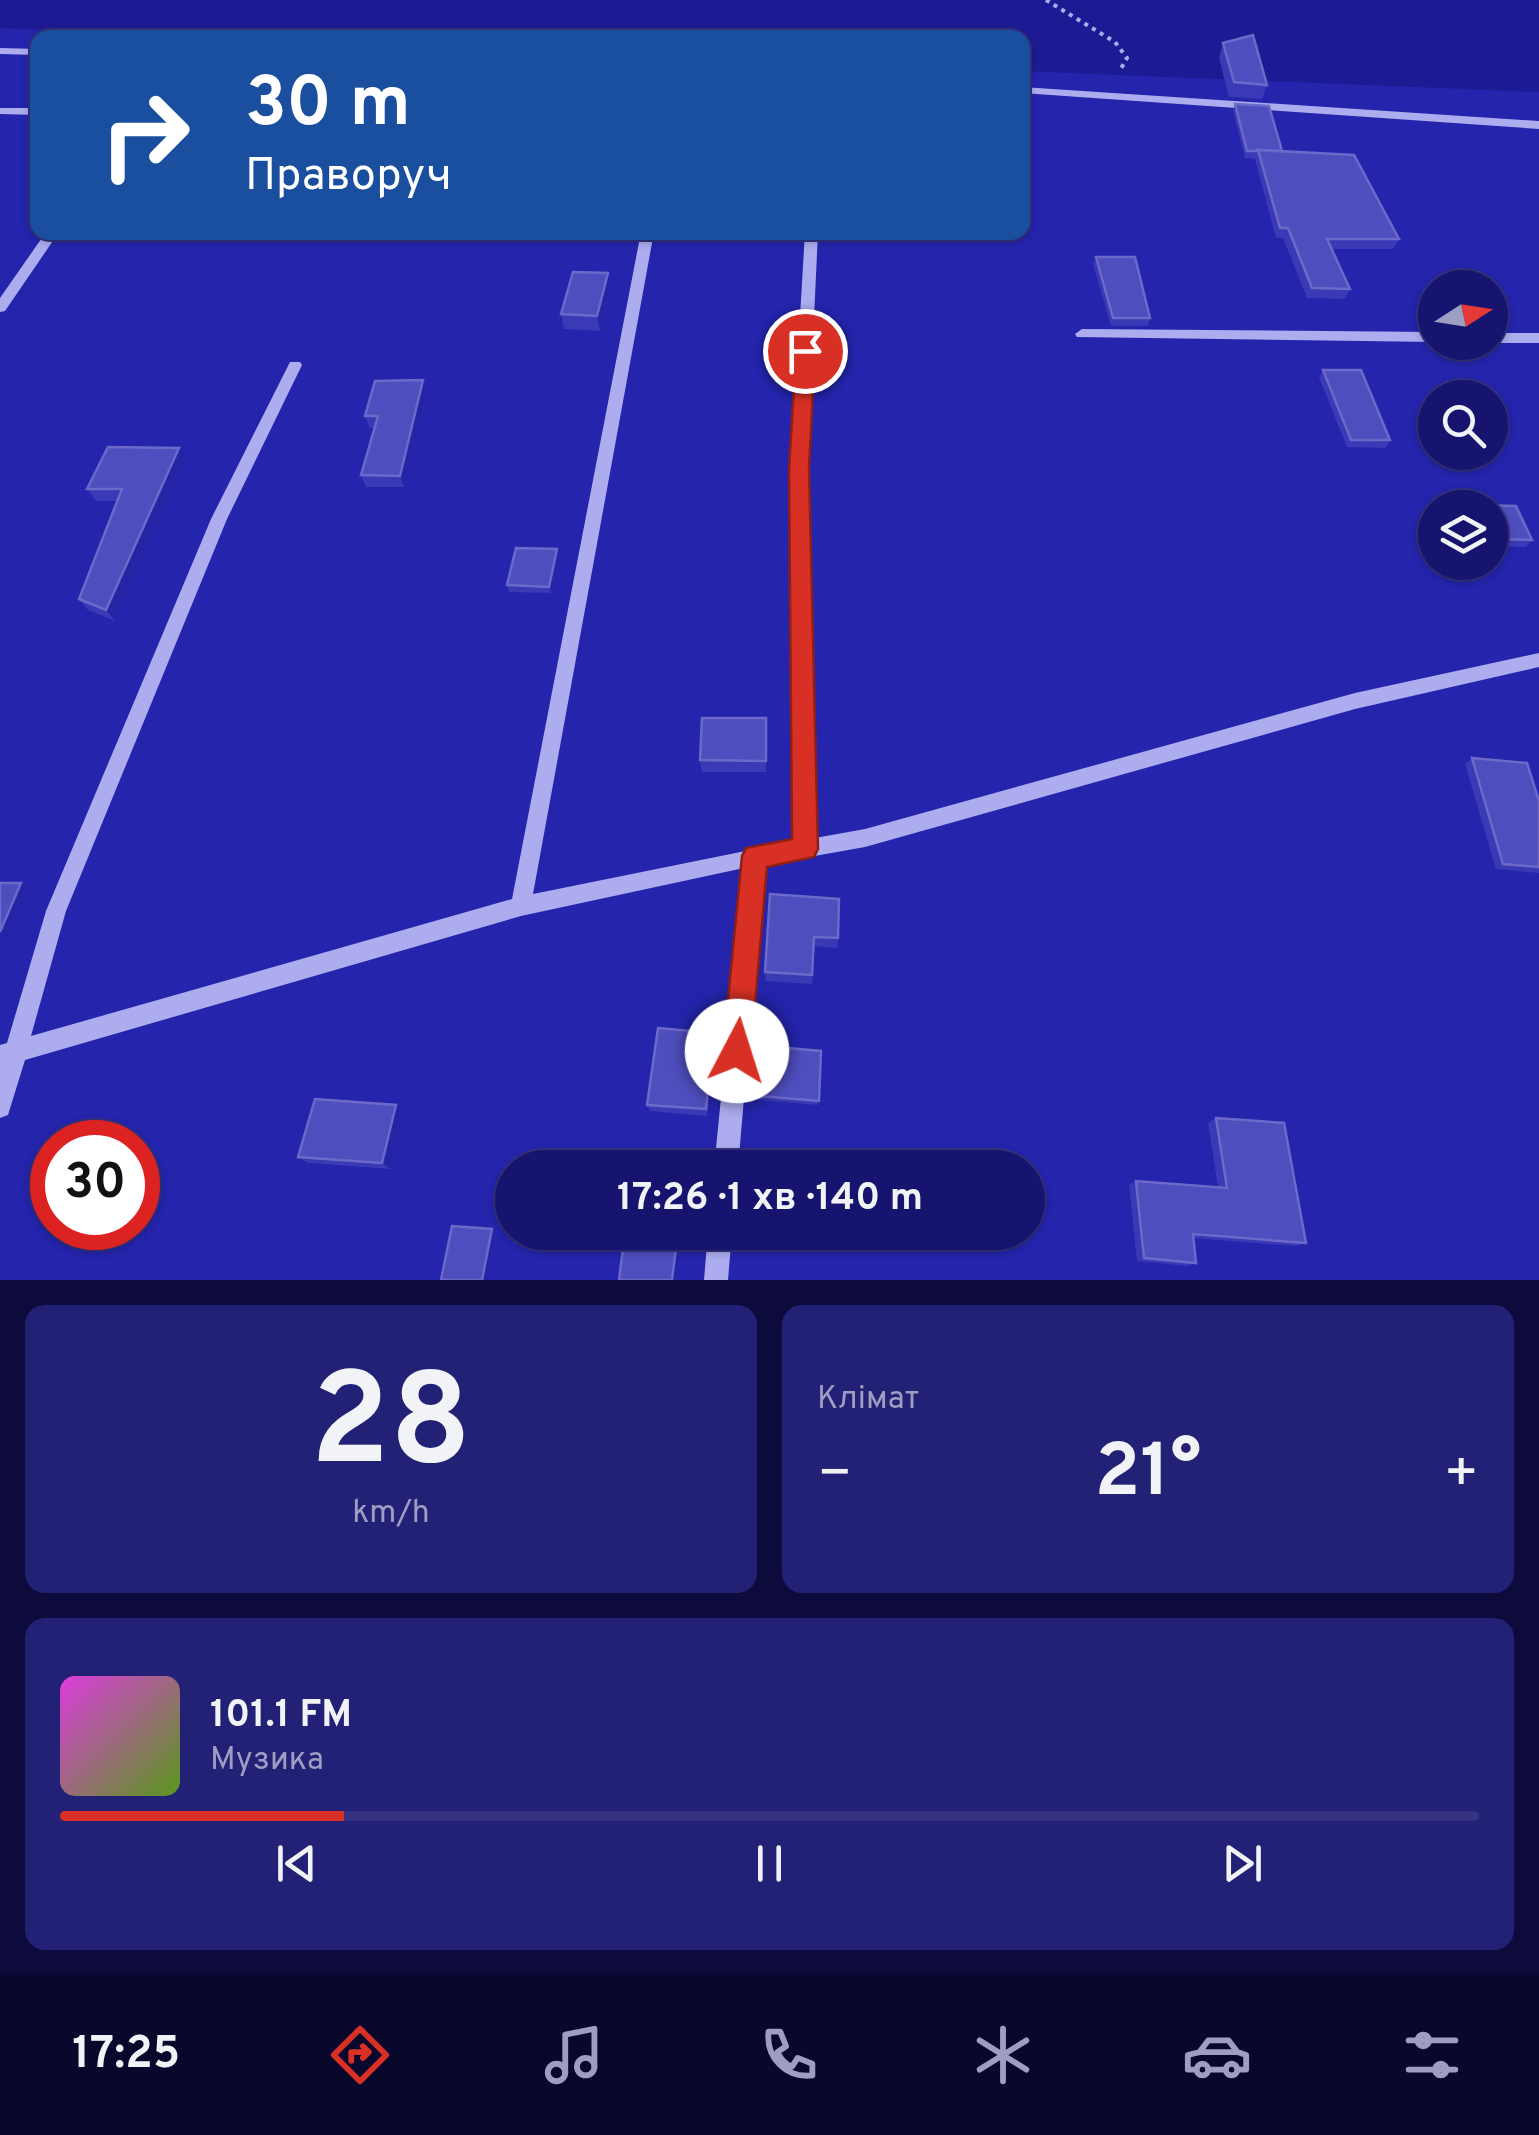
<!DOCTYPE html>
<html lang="uk">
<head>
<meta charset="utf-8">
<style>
  :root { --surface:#16146e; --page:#232176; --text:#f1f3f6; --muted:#9e9ec2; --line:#353381; --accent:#d93025 }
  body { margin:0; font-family:Overpass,sans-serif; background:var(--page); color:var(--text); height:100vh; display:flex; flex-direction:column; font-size:38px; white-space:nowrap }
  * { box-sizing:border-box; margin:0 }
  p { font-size:32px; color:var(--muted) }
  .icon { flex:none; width:55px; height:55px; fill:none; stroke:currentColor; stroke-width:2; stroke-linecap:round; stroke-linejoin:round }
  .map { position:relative; height:1280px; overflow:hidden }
  .side { display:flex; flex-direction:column; gap:25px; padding:25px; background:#0c0b3c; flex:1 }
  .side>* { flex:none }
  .hud { position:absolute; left:30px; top:30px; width:1000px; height:210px; border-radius:20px; box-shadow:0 2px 8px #0004,0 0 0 2px var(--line); background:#1a4fa0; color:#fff; overflow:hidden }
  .needle { width:65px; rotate:78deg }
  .buttons { position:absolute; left:1418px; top:270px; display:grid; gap:20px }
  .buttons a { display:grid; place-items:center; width:90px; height:90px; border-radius:50%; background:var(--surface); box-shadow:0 2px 8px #0004,0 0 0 2px var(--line); font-size:50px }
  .speed { position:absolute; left:30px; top:1120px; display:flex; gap:20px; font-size:50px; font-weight:700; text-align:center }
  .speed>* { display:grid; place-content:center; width:130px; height:130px; border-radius:50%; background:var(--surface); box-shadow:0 2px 8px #0004,0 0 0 2px var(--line); line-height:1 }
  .speed .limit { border:15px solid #d22; background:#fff; color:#111 }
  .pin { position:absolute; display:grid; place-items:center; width:85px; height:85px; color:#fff; margin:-42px; border:5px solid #fff; border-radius:50%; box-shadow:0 2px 10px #0007 }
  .me { position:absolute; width:110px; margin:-55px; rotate:5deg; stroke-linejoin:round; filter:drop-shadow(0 0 8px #0008) }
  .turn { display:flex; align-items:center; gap:35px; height:210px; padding:0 50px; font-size:45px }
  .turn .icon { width:130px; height:130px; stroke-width:2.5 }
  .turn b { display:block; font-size:70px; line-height:85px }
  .big { font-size:75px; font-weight:700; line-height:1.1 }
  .side .widget { flex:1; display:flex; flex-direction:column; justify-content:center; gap:15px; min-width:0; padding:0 35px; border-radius:20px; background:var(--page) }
  .side .dial { align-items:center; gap:0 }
  .dial b { font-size:130px; line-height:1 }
  .song { display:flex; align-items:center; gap:30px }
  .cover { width:120px; height:120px; border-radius:15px; background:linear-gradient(135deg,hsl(300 70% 55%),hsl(90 70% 35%)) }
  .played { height:10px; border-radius:5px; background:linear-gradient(90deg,var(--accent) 20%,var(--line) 20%) }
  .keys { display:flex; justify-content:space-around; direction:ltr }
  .heat { display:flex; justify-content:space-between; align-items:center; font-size:55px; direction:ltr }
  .side .tiles { flex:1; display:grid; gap:25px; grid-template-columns:1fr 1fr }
  .widget:last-child { grid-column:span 2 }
  .trip { position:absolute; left:495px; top:1150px; width:550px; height:100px; border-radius:50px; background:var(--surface); box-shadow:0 2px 8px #0004,0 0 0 2px var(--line); font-weight:700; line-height:100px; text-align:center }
  .tabs { display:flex; height:160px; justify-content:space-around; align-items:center; background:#09082c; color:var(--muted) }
  .tabs .icon { width:70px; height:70px }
  .tabs .current { color:var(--accent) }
  .tabs b { font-size:45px; color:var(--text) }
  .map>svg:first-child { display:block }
  .green { fill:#2424ac; fill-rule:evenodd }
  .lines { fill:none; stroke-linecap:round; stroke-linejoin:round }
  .path { stroke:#acacef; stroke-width:4; stroke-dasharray:4 5; stroke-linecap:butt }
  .minor { fill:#acacef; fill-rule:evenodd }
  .wall { fill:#3a39b6 }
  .shaded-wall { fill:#2524a5 }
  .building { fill:#4f4ebe; stroke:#6b6ac8; stroke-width:2.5 }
  .route { fill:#d93025; stroke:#8d1f18; stroke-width:2.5 }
</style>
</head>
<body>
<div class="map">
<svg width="1539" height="1280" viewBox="0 0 1539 1280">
  <rect width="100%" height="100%" fill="#1d1b93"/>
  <!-- green -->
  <path class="green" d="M0,28L223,37L38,38V232H1022L1023,71L1539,92V1280H0ZM1435,288H1490V342H1435ZM1435,398H1490V452H1435ZM1435,508H1490V562H1435ZM52,1142H138V1228H52ZM512,1168H1028V1232H512Z"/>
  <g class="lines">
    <!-- path -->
    <path class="path" d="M1046,0L1115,42L1127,58L1119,72"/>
    <!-- minor -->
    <path class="minor" d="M0,48L38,49V55L0,54Z
      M1022,87L1539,121V129L1022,93Z
      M0,108H38V115L0,114Z
      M46,232H59L5,311L0,312V298Z
      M641,232H654L533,894L795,841L791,469L805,232H818L807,469L815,838L865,829L1355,693L1539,653V667L1355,709L865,847L764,865L738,1168H714L744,868L521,916L25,1060L8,1115L0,1118V1045L7,1043L46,911L211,519L290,362H300L302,365L227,519L66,911L31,1036L512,899Z
      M1082,329L1435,332V342L1077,337L1075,334Z
      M1490,333H1539V343H1490Z
      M708,1232H732L728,1280H704Z"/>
  </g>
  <!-- wall -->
  <path class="wall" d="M1223,43L1267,85L1262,99L1229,97L1219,58Z
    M1235,104L1282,151L1399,239L1393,249H1332L1350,289L1345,299L1307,298L1283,238H1276L1255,159L1245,158L1233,111Z
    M1096,257L1150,318L1148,326H1111L1093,264Z
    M610,288L600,331L564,329L561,314Z
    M1323,370L1390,440L1386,448L1347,447L1319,377Z
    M427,392L404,487H366L361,475L375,428H370L365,416Z
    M186,460L115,621L88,610L79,599L118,501H96L87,489Z
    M1476,505L1516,506L1532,540L1526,547L1490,546V508H1474Z
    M557,549L558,556L551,593L509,592L507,585Z
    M766,718V772H702L700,760Z
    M1472,758L1539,801V873L1496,869L1465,764Z
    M770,894L838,938L837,948L814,946L812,984L765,981Z
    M714,1033V1039H721L722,1047L717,1096H709L707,1116L650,1111L647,1105Z
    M821,1051L818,1105L748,1099L747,1095Z
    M404,1112L391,1169L308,1163L298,1157Z
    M1216,1118L1306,1243L1295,1246L1193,1238L1196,1263L1188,1266L1137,1261L1129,1185L1136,1181L1218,1187L1208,1123Z"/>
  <!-- shaded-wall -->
  <path class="shaded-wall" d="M608,273L610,288L600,331L597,316Z
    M423,380L427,392L404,487L400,476Z
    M179,448L186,460L115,621L106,610Z
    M557,549L558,556L551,593L549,587Z
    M21,883L28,888L5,943L0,940V932Z
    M721,1039L722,1047L717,1096L716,1089Z
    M396,1105L404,1112L391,1169L382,1163Z
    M492,1229L495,1231L486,1280H482Z
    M678,1232H681L675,1280H672Z"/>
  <!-- building -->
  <path class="building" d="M1253,35L1267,85L1234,82L1223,43Z
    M1235,104L1269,106L1282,151L1258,150L1259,151H1247Z
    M1258,150L1354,155L1399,239H1327L1350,289L1312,288L1288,228H1280Z
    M1096,257H1135L1150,318H1113Z
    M573,272L608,273L597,316L561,314Z
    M1323,370H1361L1390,440H1351Z
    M423,380L400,476L361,475L378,416H365L375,381Z
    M108,447L179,448L106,610L79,599L122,489H87Z
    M1476,505L1516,506L1532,540L1491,539L1490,508H1477Z
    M516,548L557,549L549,587L507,585Z
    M702,718H766V761L700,760Z
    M1472,758L1527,763L1539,801V867L1503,864Z
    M0,883H21L0,932Z
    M770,894L839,899L838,938L814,937L812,975L765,972Z
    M658,1028L714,1033L713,1038L721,1039L716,1089H708L706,1109L647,1105Z
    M752,1045L821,1051L819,1101L747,1095Z
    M315,1099L396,1105L382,1163L298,1157Z
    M1216,1118L1284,1123L1306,1243L1193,1234L1196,1263L1144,1258L1136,1181L1227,1188Z
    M452,1226L492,1229L482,1280H441Z
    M625,1232H678L672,1280H619Z"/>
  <!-- route -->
  <path class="route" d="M805,345L815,351L809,469L818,849L814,857L767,867L751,1051L747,1061L737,1065L727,1061L723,1051L742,856L746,848L792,839L789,469L796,351Z"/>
</svg>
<div class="buttons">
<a><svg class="needle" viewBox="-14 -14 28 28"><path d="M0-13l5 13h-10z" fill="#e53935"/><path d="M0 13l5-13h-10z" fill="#9e9ec2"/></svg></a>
<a><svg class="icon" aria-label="search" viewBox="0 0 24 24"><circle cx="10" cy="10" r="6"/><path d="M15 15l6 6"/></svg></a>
<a><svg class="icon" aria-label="layers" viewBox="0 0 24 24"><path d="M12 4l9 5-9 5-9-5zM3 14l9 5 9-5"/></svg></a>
</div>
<div class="speed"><div class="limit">30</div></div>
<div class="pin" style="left:805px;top:351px;background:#d93025"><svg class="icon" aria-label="arrive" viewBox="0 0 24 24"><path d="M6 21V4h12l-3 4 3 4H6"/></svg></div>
<svg class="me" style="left:737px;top:1051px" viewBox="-20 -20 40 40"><circle r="19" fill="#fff"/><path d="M0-13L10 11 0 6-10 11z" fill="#d93025"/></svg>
<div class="trip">17:26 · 1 хв · 140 m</div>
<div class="hud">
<div class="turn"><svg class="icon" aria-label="right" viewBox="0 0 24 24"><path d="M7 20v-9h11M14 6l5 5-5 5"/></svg><div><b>30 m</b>Праворуч</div></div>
</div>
</div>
<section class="side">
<div class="tiles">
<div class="widget dial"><b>28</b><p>km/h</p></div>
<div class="widget"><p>Клімат</p>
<div class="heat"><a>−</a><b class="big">21°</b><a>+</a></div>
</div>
<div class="widget">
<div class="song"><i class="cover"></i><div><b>101.1 FM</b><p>Музика</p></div></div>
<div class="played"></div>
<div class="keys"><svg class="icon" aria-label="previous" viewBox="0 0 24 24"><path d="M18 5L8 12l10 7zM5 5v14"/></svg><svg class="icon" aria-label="pause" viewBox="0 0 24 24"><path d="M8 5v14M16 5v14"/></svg><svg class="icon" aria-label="next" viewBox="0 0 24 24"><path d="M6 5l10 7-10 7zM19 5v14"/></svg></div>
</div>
</div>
</section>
<nav class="tabs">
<b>17:25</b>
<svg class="icon current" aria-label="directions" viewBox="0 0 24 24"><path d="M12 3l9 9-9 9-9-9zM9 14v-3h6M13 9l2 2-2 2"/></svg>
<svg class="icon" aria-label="music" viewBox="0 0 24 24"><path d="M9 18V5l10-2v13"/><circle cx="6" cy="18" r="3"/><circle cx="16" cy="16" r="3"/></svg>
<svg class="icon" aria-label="phone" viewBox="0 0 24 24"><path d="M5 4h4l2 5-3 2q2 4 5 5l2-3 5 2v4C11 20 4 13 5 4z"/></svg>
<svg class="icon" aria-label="climate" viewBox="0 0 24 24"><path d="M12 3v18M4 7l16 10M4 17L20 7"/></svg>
<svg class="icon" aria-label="car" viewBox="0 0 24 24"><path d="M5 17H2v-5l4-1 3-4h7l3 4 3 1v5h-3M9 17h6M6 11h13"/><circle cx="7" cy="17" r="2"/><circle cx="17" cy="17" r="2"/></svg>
<svg class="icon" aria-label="filters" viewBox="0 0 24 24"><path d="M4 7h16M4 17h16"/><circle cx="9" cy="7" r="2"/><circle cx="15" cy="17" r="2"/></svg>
</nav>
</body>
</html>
